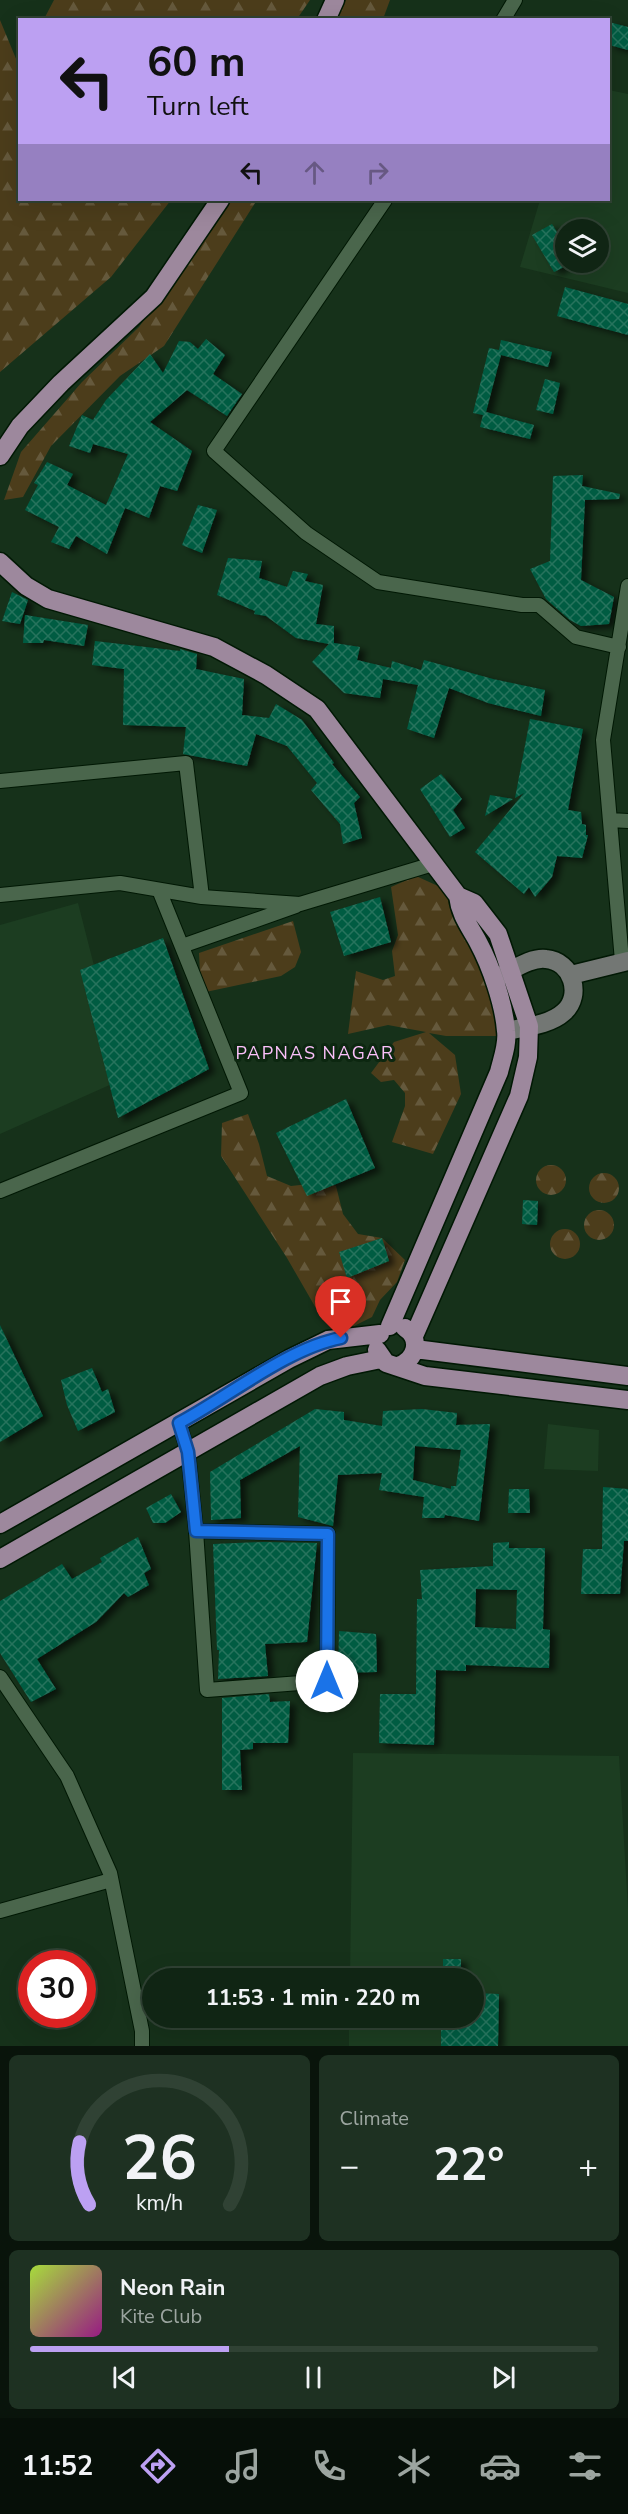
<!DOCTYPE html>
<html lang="en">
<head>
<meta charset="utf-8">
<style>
  :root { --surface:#102514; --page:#1e3122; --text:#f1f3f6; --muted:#9ca5a0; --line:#304234; --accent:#bca0f2 }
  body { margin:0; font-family:"Nunito Sans",sans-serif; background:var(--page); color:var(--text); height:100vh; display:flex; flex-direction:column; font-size:22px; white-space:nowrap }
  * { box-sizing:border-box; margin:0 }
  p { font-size:20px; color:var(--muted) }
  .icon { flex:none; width:33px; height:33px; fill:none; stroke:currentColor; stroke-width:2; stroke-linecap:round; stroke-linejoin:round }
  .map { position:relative; height:2046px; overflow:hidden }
  .drawer { display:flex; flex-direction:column; gap:9px; padding:9px; background:#09140b; flex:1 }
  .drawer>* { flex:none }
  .hud { position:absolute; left:18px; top:18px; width:592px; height:183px; border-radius:0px; box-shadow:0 6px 24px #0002,0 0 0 2px var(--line); background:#bca0f2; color:#111; overflow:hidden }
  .buttons { position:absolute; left:555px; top:219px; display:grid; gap:12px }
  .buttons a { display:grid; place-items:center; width:54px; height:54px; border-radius:50%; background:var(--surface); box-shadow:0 6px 24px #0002,0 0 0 2px var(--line); font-size:30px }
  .speed { position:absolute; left:18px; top:1950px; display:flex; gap:12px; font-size:30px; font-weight:700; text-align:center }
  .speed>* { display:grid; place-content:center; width:78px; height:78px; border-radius:50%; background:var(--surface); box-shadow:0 6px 24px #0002,0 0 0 2px var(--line); line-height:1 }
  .speed .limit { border:9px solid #d22; background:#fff; color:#111 }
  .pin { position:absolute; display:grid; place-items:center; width:51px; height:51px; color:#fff; margin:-62px -26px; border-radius:50% 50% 50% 0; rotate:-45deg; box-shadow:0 0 6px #0007 }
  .pin .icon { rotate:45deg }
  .me { position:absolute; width:66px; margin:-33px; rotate:0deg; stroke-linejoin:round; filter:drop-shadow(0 0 4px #0008) }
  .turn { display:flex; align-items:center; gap:21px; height:126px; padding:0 30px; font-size:27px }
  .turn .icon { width:78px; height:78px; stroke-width:2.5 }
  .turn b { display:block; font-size:42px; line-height:51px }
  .lanes { display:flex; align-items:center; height:57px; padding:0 30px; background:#0003; justify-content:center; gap:30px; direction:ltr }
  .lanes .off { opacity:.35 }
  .big { font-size:45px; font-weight:700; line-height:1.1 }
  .drawer .widget { flex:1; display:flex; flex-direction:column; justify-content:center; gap:9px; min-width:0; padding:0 21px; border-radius:9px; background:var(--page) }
  .drawer .dial { align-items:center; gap:0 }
  .dial svg { height:156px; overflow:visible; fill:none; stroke:var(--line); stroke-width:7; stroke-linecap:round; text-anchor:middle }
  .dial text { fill:var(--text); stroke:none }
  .song { display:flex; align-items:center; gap:18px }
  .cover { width:72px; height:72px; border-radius:9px; background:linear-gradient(135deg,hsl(80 70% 55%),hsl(310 70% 35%)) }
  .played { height:6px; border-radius:3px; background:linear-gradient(90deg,var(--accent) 35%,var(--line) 35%) }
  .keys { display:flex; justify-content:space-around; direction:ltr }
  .heat { display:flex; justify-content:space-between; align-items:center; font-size:33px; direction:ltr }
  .drawer .tiles { flex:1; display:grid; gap:9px; grid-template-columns:1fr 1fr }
  .widget:last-child { grid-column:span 2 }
  .trip { position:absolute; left:142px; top:1968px; width:342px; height:60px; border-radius:30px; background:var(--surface); box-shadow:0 6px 24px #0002,0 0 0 2px var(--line); font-weight:700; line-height:60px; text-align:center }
  .tabs { display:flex; height:96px; justify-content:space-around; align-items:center; background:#060f08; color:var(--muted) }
  .tabs .icon { width:42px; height:42px }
  .tabs .on { color:var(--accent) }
  .tabs b { font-size:27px; color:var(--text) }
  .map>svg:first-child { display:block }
  .built { fill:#1c3d21; fill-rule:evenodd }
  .forest { fill:url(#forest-firs) }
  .building { fill:url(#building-cross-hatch); fill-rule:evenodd; filter:url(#shadow) }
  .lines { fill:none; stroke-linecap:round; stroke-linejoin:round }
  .street-casing { stroke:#011804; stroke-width:16 }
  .secondary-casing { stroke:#011804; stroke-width:21 }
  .primary-casing { stroke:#011804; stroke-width:21 }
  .street { stroke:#4a664c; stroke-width:14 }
  .secondary { stroke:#737774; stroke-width:18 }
  .primary { stroke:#9d889d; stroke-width:18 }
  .route-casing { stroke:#114b97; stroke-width:15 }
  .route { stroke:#1a73e8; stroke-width:10 }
  .labels { text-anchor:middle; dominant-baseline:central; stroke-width:6; stroke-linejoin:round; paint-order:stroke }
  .neighbourhood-label { font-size:18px; letter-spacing:1.5px; fill:#fcc1fb; stroke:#0c2710 }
</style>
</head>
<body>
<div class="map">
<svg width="628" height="2046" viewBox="0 0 628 2046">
  <defs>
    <pattern id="forest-firs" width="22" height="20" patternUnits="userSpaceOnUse" patternTransform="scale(1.5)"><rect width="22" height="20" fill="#4c3d1b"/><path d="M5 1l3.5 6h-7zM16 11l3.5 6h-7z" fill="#65593c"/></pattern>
    <pattern id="building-cross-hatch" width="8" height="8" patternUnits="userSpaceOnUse" patternTransform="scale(1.5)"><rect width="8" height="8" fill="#005b42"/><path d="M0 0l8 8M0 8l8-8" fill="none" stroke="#25735d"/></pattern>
    <filter id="shadow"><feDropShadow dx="6" dy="3.5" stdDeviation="3" flood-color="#0009"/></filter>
  </defs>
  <rect width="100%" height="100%" fill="#16311a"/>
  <!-- built -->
  <path class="built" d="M609,90L628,94V293L520,267L540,200H609ZM566,230H598V262H566Z
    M78,903L123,1079L0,1134V925Z
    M548,1424L599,1430L598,1471L544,1469Z
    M353,1753L619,1756L628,1909V2046H349V2018H474V1978H350Z"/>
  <!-- forest -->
  <path class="forest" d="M54,0H310L297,19H44Z
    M346,0H390L383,19L335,20Z
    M0,20L19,66L20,200H171L111,277L0,372Z
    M220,200H257L164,346L120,376L51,446L23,497L4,500L21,452L82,382L139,327L168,287Z
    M416,876L449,891L472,952L482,961L498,1011L497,1036H446L429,1033L455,1055L461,1094L433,1154L392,1142L405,1106V1093L394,1080L381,1082L371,1073L394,1042L426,1032L388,1025L348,1034L356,971L383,980L395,976L392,951L398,935L391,887Z
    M293,921L301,952L295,967L281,976L201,993L199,953Z
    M248,1114L259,1144L267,1176L291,1186L328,1182L336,1186L343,1214L358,1234L382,1238L405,1260L397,1282L380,1300L372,1317L354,1326L334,1321L317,1310L287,1258L221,1156L222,1123Z
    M536 1180a15 15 0 1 1 30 0a15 15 0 1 1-30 0Z
    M589 1188a15 15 0 1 1 30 0a15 15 0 1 1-30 0Z
    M584 1225a15 15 0 1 1 30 0a15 15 0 1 1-30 0Z
    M550 1244a15 15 0 1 1 30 0a15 15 0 1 1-30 0Z"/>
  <!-- building -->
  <path class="building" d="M609,22L628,27V50L609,45Z
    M552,224L566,247V266L554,272L532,235Z
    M565,287L628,304V335L557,316Z
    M206,339L225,355L213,374L242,394L227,416L187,390L150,422L192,451L177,491L160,486L149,518L125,508L107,554L76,536L69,549L51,542L59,527L25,510L38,485L34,483L47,462L73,474L67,485L106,505L128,454L93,444L90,453L69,446L82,415L93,420L106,400L150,354L163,373L179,341L190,342L198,349Z
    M501,340L552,352L548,367L501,355L486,412L534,425L530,439L480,427L483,415L473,413L489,348L499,350Z
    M545,379L560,383L553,414L536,410Z
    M583,475L582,486L620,494L619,499L585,500L581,580L614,597L609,624L581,626L570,620L546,599L530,569L550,561L553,476Z
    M198,505L217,510L202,553L182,545Z
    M228,558L262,561L259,578L287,587L293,571L308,574L305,581L323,585L316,624L334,626V643L360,647L357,660L391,668L392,661L421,670L424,660L493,679L545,690L541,716L488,703L449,688L434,738L407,729L418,685L383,679L380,698L344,693L312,662L329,644L296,638L266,616L254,614L255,611L217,595Z
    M12,592L28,600L20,624L2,621Z
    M25,615L88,625L84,646L44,640L43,643H23Z
    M95,641L180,651V649L197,654L196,669L244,679L242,715L269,718L276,704L302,720L334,763L332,764L360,797L354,803L362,838L343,844L340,824L311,790L317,783L287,746L256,734L247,766L183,754L186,727L123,725L124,669L92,665Z
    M530,719L583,729L568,810L581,812L582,824L586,825V835H588L582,858L557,856L552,877L535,897L529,887L524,894L475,852L524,793L515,798Z
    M441,774L462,799L453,810L465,828L450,837L420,789Z
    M490,795L513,799L485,816Z
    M380,897L391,942L344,956L330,912Z
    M163,938L209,1069L118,1118L80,970Z
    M346,1099L375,1168L307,1196L276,1133Z
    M523,1200L538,1201L537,1225L522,1224Z
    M382,1238L389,1261L347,1278L339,1252Z
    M0,1325L43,1416L0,1442Z
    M92,1368L102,1392L108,1389L115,1412L78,1431L67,1405L61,1380Z
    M315,1409L344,1412V1420L382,1426L383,1411L422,1409L457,1413L456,1425L490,1424L479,1521L445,1515L444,1518H422L424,1497L379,1490L382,1473L338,1475L333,1526L298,1517L300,1446L240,1480L241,1518L211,1520L210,1472ZM415,1446L461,1450L456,1486H451V1489L413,1480Z
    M603,1487L628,1489V1541H624L620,1594H581L583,1549H602Z
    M509,1489H529L530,1513H508Z
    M171,1494L181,1512L165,1523H153L146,1508Z
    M138,1537L151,1569L144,1573L149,1585L128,1597L124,1593L96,1622L37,1659L56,1689L31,1702L0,1653V1601L62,1564L72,1579L102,1562L100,1558Z
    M263,1542L317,1543L307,1642L265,1644L268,1676L218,1679L219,1650H217L213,1544Z
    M509,1542V1548H545L543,1629L550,1630L549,1668L466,1665V1671L436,1670L434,1745L379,1743L380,1694H416L417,1599H422L420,1570L493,1566V1543ZM476,1589L517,1590L516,1629L475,1627Z
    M339,1631L376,1634L377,1672L338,1673Z
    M269,1694L270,1702L290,1701L288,1743H253V1749L240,1750L242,1790H222V1698Z
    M443,1959H461V1978H443Z
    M474,1993L499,1994L498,2046H441V2018H474Z"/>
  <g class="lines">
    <!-- street casing -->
    <g class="street-casing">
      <path id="street" d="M503,20L515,0
        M385,200L214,451L306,533L378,582L522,605H539L576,637L619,647
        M0,781L186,763L202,897
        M610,820L628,821
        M0,895L120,883L202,897L300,904L433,864
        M182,946L296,906
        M622,961L603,740L628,586
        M0,1191L241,1093L159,890
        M179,1423L188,1452L196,1531L207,1690L327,1681L328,1534L196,1531
        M0,1677L67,1776L110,1873L142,2031V2046
        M0,1911L111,1880"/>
    </g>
    <!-- secondary casing -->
    <g class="secondary-casing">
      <path id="secondary" d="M571,975L628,961
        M498,977C512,971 530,957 546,959C572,961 583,995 564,1012C550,1025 525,1027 507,1031"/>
    </g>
    <!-- primary casing -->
    <g class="primary-casing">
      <path id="primary" d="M326,20L335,0
        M0,456L20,426L61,383L154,297L220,200
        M0,562L26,586L48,599L214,647L266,675L317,709L458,896C460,915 470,927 478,942C491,966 504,1004 506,1031C508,1044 502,1059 499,1072L390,1326
        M414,1336L519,1096L528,1057L529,1026L498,934L474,903L458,896
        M415,1349L628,1376
        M377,1350L386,1363L425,1376L628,1400
        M398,1366C416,1360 422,1339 405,1328
        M0,1524L289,1359L328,1340L380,1334
        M0,1559L320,1376L347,1366L381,1359"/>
    </g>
    <!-- street -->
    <use href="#street" class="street"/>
    <!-- secondary -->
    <use href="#secondary" class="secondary"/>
    <!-- primary -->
    <use href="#primary" class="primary"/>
  </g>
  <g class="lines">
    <!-- route casing -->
    <g class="route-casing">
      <path id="route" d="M327,1681L328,1534L196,1531L188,1452L179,1423C228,1397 288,1348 341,1338"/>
    </g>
    <!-- route -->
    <use href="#route" class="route"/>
  </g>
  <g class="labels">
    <!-- neighbourhood labels -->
    <g class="neighbourhood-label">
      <text x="315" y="1053">PAPNAS NAGAR</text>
    </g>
  </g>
</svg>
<div class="buttons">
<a><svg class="icon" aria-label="layers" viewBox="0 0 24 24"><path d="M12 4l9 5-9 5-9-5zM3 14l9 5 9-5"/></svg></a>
</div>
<div class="speed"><div class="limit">30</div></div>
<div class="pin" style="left:341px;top:1338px;background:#d93025"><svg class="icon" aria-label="arrive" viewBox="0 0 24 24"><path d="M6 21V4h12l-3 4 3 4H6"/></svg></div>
<svg class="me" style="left:327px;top:1681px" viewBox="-20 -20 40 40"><circle r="19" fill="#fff"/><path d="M0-13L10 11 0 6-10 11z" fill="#1a73e8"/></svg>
<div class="trip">11:53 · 1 min · 220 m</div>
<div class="hud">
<div class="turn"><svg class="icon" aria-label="left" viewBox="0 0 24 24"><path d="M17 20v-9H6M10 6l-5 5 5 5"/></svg><div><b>60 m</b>Turn left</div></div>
<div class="lanes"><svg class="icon" aria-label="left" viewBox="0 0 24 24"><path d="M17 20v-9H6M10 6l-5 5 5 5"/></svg><svg class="icon off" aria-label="ahead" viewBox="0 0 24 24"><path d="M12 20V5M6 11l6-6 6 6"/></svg><svg class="icon off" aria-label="right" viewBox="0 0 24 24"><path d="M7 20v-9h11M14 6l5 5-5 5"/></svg></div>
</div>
</div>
<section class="drawer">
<div class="tiles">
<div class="widget dial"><svg viewBox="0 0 100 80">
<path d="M14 69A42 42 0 1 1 86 69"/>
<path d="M14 69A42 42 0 0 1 9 37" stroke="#bca0f2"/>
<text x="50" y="56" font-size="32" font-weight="700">26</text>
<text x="50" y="72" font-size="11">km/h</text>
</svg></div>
<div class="widget"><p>Climate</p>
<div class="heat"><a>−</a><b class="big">22°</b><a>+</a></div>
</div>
<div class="widget">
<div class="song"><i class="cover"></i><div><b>Neon Rain</b><p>Kite Club</p></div></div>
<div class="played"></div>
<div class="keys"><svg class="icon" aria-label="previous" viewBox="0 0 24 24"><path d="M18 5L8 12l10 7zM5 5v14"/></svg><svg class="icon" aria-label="pause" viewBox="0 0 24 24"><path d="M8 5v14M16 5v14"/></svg><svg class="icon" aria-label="next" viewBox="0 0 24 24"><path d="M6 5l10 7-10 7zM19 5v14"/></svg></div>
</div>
</div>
</section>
<nav class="tabs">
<b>11:52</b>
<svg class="icon on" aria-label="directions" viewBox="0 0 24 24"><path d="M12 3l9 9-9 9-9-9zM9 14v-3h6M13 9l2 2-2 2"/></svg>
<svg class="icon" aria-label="music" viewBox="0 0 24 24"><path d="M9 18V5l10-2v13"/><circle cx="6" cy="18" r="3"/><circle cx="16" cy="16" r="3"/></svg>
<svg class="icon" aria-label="phone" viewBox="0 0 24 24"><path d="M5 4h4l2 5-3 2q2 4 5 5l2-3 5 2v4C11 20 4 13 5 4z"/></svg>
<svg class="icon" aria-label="climate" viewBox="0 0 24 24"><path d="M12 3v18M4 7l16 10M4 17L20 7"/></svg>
<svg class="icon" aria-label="car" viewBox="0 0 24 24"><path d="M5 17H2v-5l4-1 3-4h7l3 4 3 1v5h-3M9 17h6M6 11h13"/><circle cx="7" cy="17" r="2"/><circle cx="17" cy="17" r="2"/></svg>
<svg class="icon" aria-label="filters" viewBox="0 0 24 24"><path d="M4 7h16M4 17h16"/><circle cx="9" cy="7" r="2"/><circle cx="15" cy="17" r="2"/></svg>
</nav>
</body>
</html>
